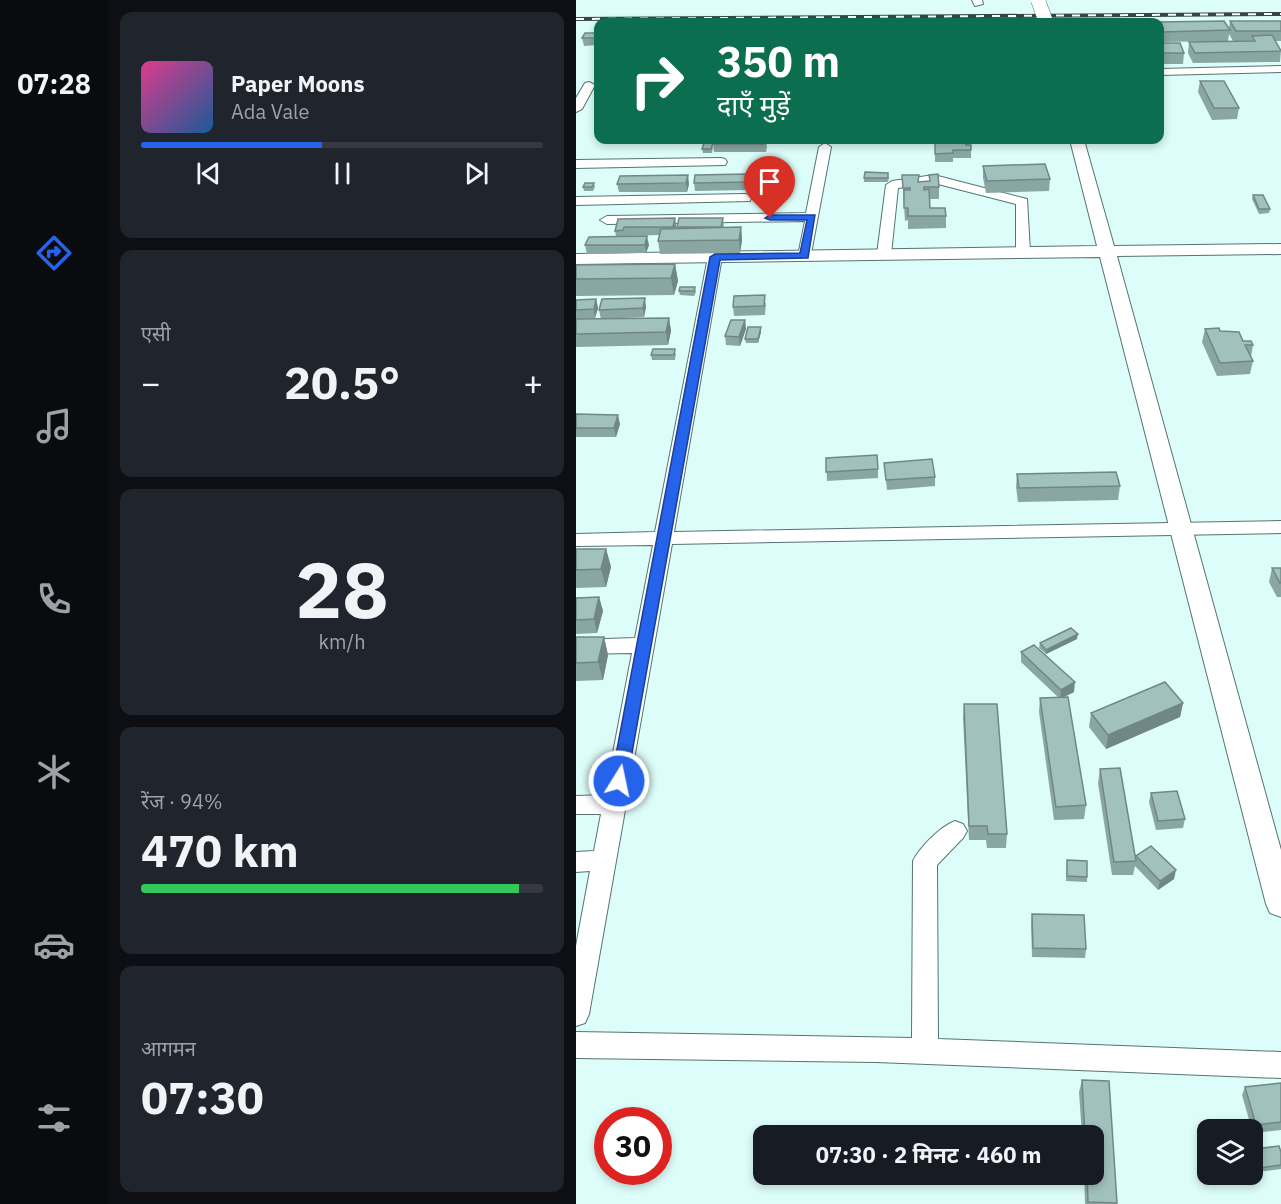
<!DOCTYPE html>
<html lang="hi">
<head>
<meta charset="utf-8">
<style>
  :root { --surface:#171b24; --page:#20242c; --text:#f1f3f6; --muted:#9ea1a6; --line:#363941; --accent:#2563eb }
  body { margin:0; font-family:"IBM Plex Sans","Noto Sans Devanagari",sans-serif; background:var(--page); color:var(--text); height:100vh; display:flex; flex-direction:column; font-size:22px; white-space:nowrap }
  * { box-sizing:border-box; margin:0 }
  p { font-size:20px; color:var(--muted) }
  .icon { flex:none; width:33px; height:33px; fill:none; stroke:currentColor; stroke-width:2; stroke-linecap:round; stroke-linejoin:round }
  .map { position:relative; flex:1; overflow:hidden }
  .side { display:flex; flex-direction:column; gap:12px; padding:12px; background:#0d0f14; width:468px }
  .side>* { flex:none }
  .banner { position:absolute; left:18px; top:18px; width:570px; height:126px; border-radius:12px; box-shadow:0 3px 9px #0003; background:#0b6e4f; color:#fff; overflow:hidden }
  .controls { position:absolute; left:621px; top:1119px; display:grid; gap:12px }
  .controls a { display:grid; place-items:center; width:66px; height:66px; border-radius:12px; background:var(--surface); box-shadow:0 3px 9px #0003; font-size:30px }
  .speed { position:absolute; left:18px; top:1107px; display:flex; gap:12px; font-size:30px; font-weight:700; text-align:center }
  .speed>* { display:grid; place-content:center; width:78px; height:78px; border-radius:50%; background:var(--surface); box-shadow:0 3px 9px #0003; line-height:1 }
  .speed .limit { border:9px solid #d22; background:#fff; color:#111 }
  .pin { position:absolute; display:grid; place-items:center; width:51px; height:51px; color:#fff; margin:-62px -26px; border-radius:50% 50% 50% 0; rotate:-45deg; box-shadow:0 0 6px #0007 }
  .pin .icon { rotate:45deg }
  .me { position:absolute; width:66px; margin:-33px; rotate:10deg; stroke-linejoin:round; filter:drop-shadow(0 0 4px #0008) }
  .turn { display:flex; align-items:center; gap:21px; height:126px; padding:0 24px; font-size:27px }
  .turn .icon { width:78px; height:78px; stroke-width:2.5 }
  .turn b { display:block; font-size:42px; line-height:51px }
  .big { font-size:45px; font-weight:700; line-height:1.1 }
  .side .card { flex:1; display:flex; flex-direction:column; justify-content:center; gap:9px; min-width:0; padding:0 21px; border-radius:12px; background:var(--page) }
  .side .dial { align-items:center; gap:0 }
  .dial b { font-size:78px; line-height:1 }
  .song { display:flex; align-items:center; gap:18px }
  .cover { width:72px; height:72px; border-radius:9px; background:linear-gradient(135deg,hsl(330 70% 55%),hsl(210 70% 35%)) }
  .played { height:6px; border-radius:3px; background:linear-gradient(90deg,var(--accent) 45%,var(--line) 45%) }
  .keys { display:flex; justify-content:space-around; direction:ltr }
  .heat { display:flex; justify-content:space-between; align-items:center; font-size:33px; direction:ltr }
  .charge { height:9px; border-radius:4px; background:linear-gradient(90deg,#34c759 94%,var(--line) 0) }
  .trip { position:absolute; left:177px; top:1125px; width:351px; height:60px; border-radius:12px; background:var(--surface); box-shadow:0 3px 9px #0003; font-weight:700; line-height:60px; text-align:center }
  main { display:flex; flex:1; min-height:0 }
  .menu { display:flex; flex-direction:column; width:108px; justify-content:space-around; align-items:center; background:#090b0e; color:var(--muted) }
  .menu .icon { width:42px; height:42px }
  .menu .active { color:var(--accent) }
  .menu b { font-size:27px; color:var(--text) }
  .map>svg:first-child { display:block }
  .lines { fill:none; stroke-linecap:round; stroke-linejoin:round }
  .minor-casing { stroke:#567471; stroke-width:2 }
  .tertiary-casing { stroke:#567471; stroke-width:2 }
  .minor { fill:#fff; fill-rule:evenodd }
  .tertiary { fill:#fff; fill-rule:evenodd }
  .rail-casing { stroke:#374644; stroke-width:4 }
  .rail { stroke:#fff; stroke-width:2; stroke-dasharray:8; stroke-linecap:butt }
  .tertiary-bridge-casing { stroke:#567471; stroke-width:15; stroke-linecap:butt }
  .tertiary-bridge { stroke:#fff; stroke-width:14 }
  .wall { fill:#8aa6a3 }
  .shaded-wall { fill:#718785 }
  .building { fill:#a1c1be; stroke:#718785; stroke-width:1.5 }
  .route { fill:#2563eb; stroke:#184099; stroke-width:1.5 }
</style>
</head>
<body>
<main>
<nav class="menu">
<b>07:28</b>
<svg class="icon active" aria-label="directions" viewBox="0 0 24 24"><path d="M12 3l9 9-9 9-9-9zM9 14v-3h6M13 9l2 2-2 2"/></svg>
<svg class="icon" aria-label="music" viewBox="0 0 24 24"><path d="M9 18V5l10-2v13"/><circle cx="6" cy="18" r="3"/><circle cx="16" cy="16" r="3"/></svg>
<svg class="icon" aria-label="phone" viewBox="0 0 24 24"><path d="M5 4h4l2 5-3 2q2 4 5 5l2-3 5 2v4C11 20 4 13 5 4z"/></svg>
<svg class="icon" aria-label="climate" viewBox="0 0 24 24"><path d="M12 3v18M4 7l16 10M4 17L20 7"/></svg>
<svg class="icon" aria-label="car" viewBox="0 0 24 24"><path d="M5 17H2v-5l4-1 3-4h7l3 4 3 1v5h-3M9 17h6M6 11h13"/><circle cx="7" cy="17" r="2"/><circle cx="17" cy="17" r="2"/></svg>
<svg class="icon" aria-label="filters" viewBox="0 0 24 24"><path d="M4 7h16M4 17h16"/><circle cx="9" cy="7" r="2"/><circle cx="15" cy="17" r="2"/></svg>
</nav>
<section class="side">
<div class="card">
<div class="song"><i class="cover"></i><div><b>Paper Moons</b><p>Ada Vale</p></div></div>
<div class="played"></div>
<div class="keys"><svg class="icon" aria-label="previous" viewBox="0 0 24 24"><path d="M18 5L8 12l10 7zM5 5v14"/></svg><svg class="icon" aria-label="pause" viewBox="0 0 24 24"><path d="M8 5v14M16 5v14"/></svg><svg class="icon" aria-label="next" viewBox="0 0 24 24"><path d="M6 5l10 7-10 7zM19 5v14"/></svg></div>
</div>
<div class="card"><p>एसी</p>
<div class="heat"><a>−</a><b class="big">20.5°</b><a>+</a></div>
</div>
<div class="card dial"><b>28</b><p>km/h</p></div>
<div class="card"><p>रेंज · 94%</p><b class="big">470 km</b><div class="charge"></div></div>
<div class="card"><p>आगमन</p><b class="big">07:30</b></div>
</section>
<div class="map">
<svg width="705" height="1204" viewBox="0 0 705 1204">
  <rect width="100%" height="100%" fill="#dcfdf9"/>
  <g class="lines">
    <!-- minor casing -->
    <g class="minor-casing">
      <path id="minor" d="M396,0H406L407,4L399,6Z
        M705,66V72L584,75V69Z
        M13,82L19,85L6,109L0,112V98L9,83Z
        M249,143L255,147L234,259L229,260L222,256L229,221L31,224L24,220L31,216L230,213L243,147Z
        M145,158L149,159L151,162L149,165L0,168V160Z
        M358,175L451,199L454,252L452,255H442L440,252V204L358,183L322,188L315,254L308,258L303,257L301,254L310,185L316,181Z
        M169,194L174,195L175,198L174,201L0,205V197Z
        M139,253L146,257L98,532L705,521V533L96,544L13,1014L9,1023L0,1026V946L14,871L0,872V852L18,851L25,814H0V796L29,795L56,653L0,654V640L59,638L77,545L0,546V534L79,532L132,257Z
        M379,821L387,824L391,831L387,838L361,865L362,1039L705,1052V1078L300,1062L0,1058V1032L336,1038L337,861C344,847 364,827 379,821Z"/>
    </g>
    <!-- tertiary casing -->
    <g class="tertiary-casing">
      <path id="tertiary" d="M494,140H508L538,246L705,244V254L541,256L705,850V917L694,913L690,904L524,257L0,264V254L521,246Z"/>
    </g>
    <!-- minor -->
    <use href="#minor" class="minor"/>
    <!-- tertiary -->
    <use href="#tertiary" class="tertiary"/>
    <!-- rail casing -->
    <g class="rail-casing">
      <path id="rail" d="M0,19L705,14"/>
    </g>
    <!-- rail -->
    <use href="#rail" class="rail"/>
    <!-- tertiary-bridge casing -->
    <g class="tertiary-bridge-casing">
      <path id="tertiary-bridge" d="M462,0L470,22"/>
    </g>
    <!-- tertiary-bridge -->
    <use href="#tertiary-bridge" class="tertiary-bridge"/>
  </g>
  <!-- wall -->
  <path class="wall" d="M654,21H705V41H700L705,50L704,62L617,63L612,53L613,42L657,41L653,34L652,41L585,42L584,39V22L653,28Z
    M22,33V45L8,46L6,38Z
    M584,43L608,53L607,64H584Z
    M624,81L663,108L661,119L636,120L622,92Z
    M190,140L191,147L190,152H138L137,144Z
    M359,140L395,145V158H377V162H359Z
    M137,147L136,153H127L126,149Z
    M407,166L474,179L473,191L410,193L407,178Z
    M326,175L344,182L353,181V175L363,187V199H353L354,208L370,216V228L332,229V220L329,221Z
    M313,177L312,182H288V178Z
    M173,182L172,190L119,191L118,183Z
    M18,183L19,187L17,191H8L7,187Z
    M41,184H113L111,192H43Z
    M677,195L694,209L693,213L683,214L676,199Z
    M99,218L100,228L147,218L148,227H165L166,240L164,253L84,254L82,241L83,235L50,236L73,245L70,253L11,254L9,245L40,236L39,231L42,219Z
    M99,264L102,281L98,295L0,296V265Z
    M119,287L120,292L118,296L104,295L103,291Z
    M20,299L22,308L19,318L0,319V300Z
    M190,303L189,315L158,316L157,307Z
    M70,307L68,317L25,319L23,310Z
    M93,318L95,331L92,345L0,347V319Z
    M169,320L170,329L164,346L150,345L149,336Z
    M185,327V332L182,343H170L169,339Z
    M629,329L644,331L677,345L675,357L677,361L674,374L641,376L626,342Z
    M100,353L99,360H76L75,355Z
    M0,414L44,424L40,437H0Z
    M250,458L302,469V478L251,481Z
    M308,463L359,477V486L311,490Z
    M441,474L544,486L542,500L442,502L440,487Z
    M0,549H30L35,567L30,587L0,588Z
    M696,568H705V597H701L693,582Z
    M23,597L27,611L21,633L0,634V598Z
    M0,637H28L32,655L27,680L0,681Z
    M501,639L470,654L463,648L464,643Z
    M445,652L498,692L488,697L510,805L508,819L478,820L463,712L464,698H483L445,662Z
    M607,703L604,717L530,749L513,727L515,713Z
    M388,704L431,834L430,848H411L410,840H393L387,718Z
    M524,769L559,857L560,856L598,879L582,890L559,866L557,875H536L522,783Z
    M575,793L609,819L607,828L580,830L573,802Z
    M491,860L511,877V882L490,881Z
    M456,914L510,949L509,958L456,957L455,923Z
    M506,1080L541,1203V1204H509L508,1174H518V1136H506L503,1092Z
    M705,1083V1130L677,1133L676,1130L666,1095L669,1087Z
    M679,1149L705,1152V1169L682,1172L677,1153Z"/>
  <!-- shaded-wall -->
  <path class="shaded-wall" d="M172,174L173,182L172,190L171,182Z
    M112,175L113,184L111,192L110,183Z
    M99,218L100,226L98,235L97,227Z
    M165,227L166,240L164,253L163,240Z
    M71,236L73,245L70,253L69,245Z
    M99,264L102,281L98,295L95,278Z
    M69,298L70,307L68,317L67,308Z
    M20,299L22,308L19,318L18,309Z
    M93,318L95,331L92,345L90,332Z
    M169,320L170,329L164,346L163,337Z
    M185,327V332L182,343V339Z
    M42,415L44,424L40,437L38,428Z
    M30,549L35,567L30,587L25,569Z
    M23,597L27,611L21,633L18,619Z
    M502,634L501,639L470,654V650Z
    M28,637L32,655L27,680L22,662Z
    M499,682L498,692L484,699L485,690Z
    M607,703L604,717L530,749L532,735Z
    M600,870L598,879L582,890L584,881Z"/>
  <!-- building -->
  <path class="building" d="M648,21L654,30L586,32L584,25V22H582Z
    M654,21H705V31H660Z
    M9,33H22V38H6Z
    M696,35L705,51L619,53L613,42L679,41L676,36Z
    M584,43H604L608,53H584Z
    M624,81H648L663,108H638Z
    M138,140H190L189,144H137Z
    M359,140H384L390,141V145H395V150H377V153L359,154Z
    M128,143H137L135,149H126Z
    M469,164L474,179L411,181L407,166Z
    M289,172L312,173V178H288Z
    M172,174L171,182L118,183L119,175Z
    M362,174L363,187H348V190L353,189L354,208H369L370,216H332V208H328V190H334V188H327L326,175H343L342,182L354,181L353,175Z
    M112,175L110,183L41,184L44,176Z
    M9,183H18L16,187H7Z
    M677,195H687L694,209H683Z
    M99,218L97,227H48L47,230L39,231L42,219Z
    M103,218H147L145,227H101Z
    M165,227L163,240L82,241L85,229Z
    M71,236L69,245H9L13,237Z
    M99,264L95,278L0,279V265Z
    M104,287H119L118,291H103Z
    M189,295L188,306L157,307L158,296Z
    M69,298L67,308L23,310L26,299Z
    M20,299L18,309L0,310V300Z
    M93,318L90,332L0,334V319Z
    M155,320H169L163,337L149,336Z
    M172,327H185L182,339H169Z
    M643,328L644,331L663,332L667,341H675L677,345H669L677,361L644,363L629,329Z
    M77,349H99L98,355H75Z
    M0,414L42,415L38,428H0Z
    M301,455L302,469L250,472V458Z
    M356,459L359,477L310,480L308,463Z
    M540,472L544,486L443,488L441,474Z
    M0,549H30L25,569L0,570Z
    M696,568H705V583H704Z
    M23,597L18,619L0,620V598Z
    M495,628L502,634L470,650L464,643Z
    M0,637H28L22,662L0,663Z
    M458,645L499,682L485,690L445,652Z
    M589,682L607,703L532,735L515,713Z
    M492,697L510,805L480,807L464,698Z
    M388,704H421L431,834H412L411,826H393Z
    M544,768L560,861L538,862L524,769Z
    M601,791L609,819L582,821L575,793Z
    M575,846L600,870L584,881L560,856Z
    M491,860L511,861V877L491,876Z
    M456,914L508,915L510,949L457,948Z
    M506,1080L533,1081L541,1203L512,1202L511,1174H518V1136H509Z
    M705,1083V1122L680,1125L669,1087Z
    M703,1146L705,1152V1165L684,1168L679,1149Z"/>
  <!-- route -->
  <path class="route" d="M239,215L232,258L144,260L51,781L49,786L43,788L38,786L35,781L134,257L139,254L224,253L231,220H194L189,218L194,215Z"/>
</svg>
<div class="controls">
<a><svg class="icon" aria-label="layers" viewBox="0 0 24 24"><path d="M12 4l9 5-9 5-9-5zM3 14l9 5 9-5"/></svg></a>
</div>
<div class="speed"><div class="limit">30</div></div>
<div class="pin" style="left:194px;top:218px;background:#d93025"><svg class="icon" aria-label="arrive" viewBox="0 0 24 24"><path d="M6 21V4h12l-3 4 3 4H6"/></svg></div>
<svg class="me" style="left:43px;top:781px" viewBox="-20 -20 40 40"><circle r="17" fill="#2563eb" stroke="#fff" stroke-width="3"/><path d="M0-11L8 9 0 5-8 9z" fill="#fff"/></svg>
<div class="trip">07:30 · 2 मिनट · 460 m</div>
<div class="banner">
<div class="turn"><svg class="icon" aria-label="right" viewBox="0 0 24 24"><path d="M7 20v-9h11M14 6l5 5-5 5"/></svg><div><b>350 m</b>दाएँ मुड़ें</div></div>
</div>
</div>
</main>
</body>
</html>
